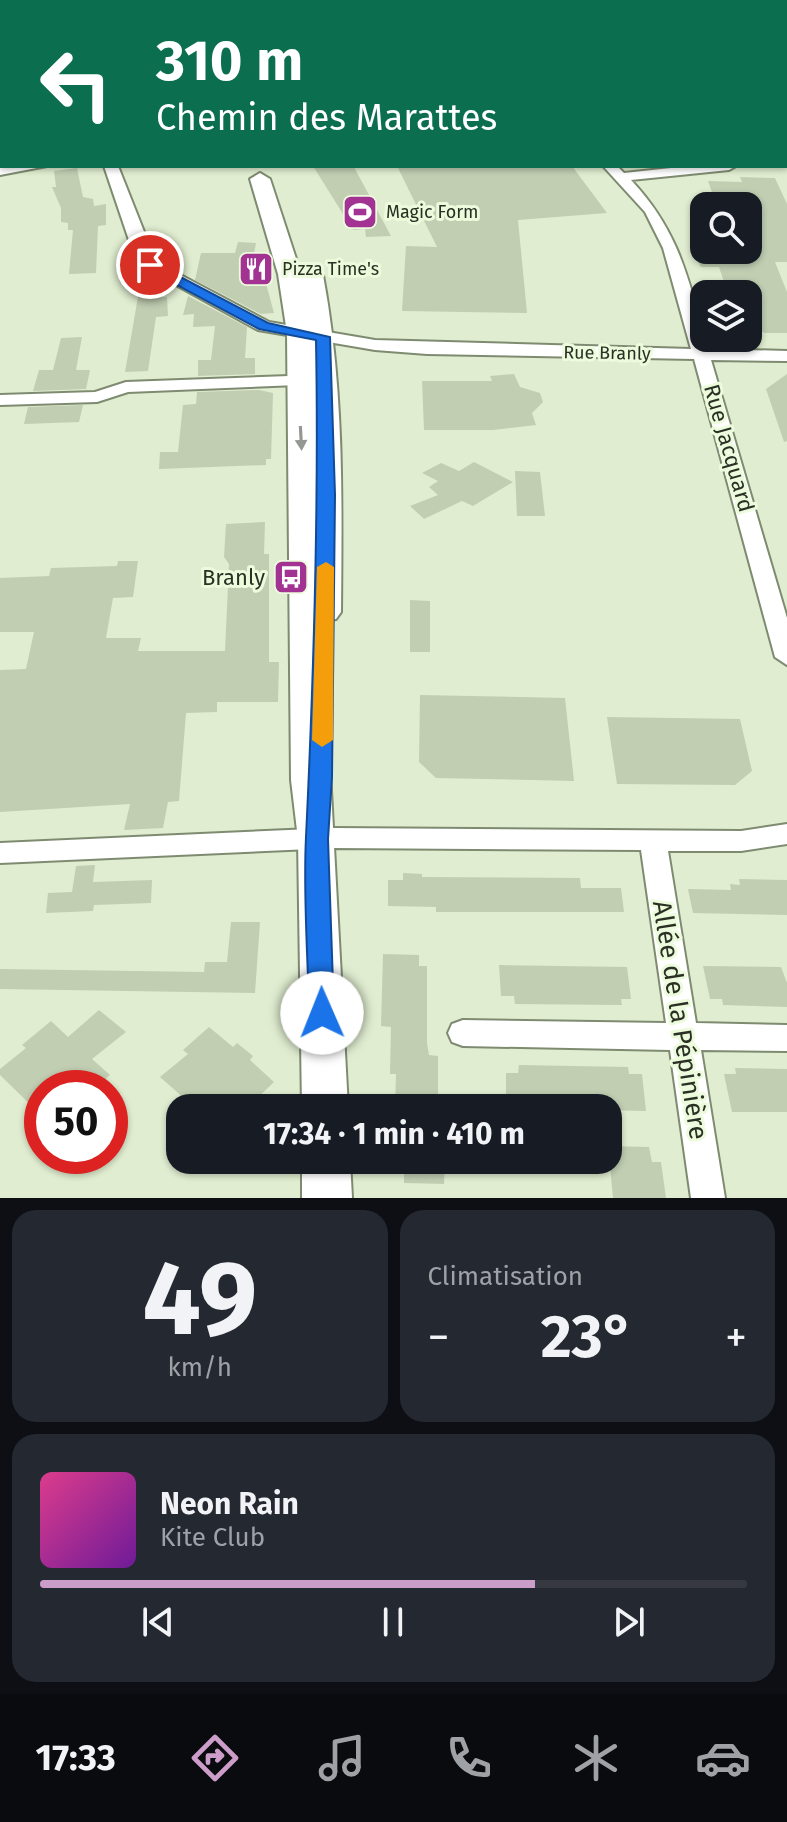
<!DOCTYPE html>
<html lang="fr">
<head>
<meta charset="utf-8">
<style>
  :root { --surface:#171b24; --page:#242831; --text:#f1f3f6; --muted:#9ea1a6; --line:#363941; --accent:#cd9dc9 }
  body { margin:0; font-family:"Fira Sans",sans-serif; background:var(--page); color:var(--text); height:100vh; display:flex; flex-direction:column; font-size:30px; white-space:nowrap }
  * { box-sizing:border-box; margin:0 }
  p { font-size:26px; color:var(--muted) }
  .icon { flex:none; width:44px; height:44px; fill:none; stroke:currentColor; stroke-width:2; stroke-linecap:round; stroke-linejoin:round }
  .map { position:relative; height:1198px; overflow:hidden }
  .drawer { display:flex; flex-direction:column; gap:12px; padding:12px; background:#0d0f14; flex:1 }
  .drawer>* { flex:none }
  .guide { position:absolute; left:0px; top:0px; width:788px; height:168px; box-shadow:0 2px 6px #0004; background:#0b6e4f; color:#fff; overflow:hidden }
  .tools { position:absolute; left:690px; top:192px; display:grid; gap:16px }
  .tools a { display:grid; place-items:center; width:72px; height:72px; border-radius:16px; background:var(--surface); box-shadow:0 2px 6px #0004; font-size:40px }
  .speed { position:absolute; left:24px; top:1070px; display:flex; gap:16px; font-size:40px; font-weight:700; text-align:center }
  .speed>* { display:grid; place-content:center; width:104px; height:104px; border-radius:50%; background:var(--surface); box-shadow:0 2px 6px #0004; line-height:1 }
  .speed .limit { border:12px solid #d22; background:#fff; color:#111 }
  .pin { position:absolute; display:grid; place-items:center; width:68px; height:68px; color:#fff; margin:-34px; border:4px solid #fff; border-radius:50%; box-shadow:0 2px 8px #0007 }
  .me { position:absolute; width:88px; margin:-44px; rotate:359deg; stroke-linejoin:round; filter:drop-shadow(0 0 6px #0008) }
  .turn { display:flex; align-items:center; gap:28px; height:168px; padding:0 24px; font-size:36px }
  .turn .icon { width:104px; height:104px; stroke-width:2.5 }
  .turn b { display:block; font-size:56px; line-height:68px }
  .big { font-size:60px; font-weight:700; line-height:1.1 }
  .drawer .card { flex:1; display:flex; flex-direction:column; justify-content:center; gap:12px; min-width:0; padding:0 28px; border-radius:24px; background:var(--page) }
  .drawer .dial { align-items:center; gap:0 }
  .dial b { font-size:104px; line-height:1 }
  .song { display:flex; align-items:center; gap:24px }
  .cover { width:96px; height:96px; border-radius:12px; background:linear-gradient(135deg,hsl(330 70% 55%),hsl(280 70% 35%)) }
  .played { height:8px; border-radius:4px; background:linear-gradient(90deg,var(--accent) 70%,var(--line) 70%) }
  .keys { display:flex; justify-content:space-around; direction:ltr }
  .heat { display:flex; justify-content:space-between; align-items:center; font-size:44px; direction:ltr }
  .drawer .tiles { flex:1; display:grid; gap:12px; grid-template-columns:1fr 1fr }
  .card:last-child { grid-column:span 2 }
  .trip { position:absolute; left:166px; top:1094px; width:456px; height:80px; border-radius:24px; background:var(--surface); box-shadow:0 2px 6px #0004; font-weight:700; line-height:80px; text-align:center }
  .tabs { display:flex; height:128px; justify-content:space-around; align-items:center; background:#090b0e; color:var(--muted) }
  .tabs .icon { width:56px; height:56px }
  .tabs .on { color:var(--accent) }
  .tabs b { font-size:36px; color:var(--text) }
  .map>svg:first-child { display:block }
  .building { fill:#c1ceb2 }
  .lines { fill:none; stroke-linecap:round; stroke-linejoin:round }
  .minor-casing { stroke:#7f8b71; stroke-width:4 }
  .tertiary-casing { stroke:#7f8b71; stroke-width:4 }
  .secondary-casing { stroke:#7f8b71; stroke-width:4 }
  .minor { fill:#fff; fill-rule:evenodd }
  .tertiary { fill:#fff; fill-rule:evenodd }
  .secondary { fill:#fff; fill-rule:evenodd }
  .oneway { fill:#959892 }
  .route { fill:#1a73e8; stroke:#114b97; stroke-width:2 }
  .slow { fill:#f59e0b }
  .labels { text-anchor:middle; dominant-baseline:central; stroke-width:6; stroke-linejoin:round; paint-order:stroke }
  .far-poi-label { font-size:18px; fill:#2b3025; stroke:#edfbdd; text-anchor:start }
  .far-street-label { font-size:18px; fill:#2b3025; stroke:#edfbdd }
  .street-label { font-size:22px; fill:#2b3025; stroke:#edfbdd }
  .poi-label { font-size:22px; fill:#2b3025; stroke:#edfbdd; text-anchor:end }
  .near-street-label { font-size:26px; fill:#2b3025; stroke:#edfbdd }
</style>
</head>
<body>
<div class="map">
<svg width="787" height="1198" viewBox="0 0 787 1198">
  <rect width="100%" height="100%" fill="#e0edd0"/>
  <!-- building -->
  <path class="building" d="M313,166L354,167L391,236L366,237L365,229L353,230Z
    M397,166H572L607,213L518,220L527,313L402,311L406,246L437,247Z
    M77,168L83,197L93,199L94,206L106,204V225L98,226L96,273L69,274L73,230H68V223L61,222V208L52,187H56L54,171Z
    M740,177L775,178L787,204V262H775L787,292V333H765L748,326V294H728L719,267H701L691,250H748V206H717L708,181L742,182Z
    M238,242L256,243L254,254H263L261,265L274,313L261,314L195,280L201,253H235Z
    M157,284V298L167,297L168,316L156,317L148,371L125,372L140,285Z
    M188,296L247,327L245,358H255V374L198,376V360H211L215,326L193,327L194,314L183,315Z
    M82,337L76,370H90L86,389L33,391L39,370H53L61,338Z
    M514,374L520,387L540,393L543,402L532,413L536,425L493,430H424L422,381H492L490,376Z
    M787,374V441L784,442L766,389Z
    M259,390L273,393L271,459H266V465L159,469L160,452H178L183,405L196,404L197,392Z
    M83,405L79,422L24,424L28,407Z
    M474,462L513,482L473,506L462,501L424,519L410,506L438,495L429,487L438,481L422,473L441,463L459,471Z
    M515,471L540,472L545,516H517Z
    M265,522L264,554H269V662H279L278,702H217V712L186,713L179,801L168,802L163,828L124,830L130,804L0,812V670L26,669L34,632H0V578L49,576L51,568L117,566L118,561H138L133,597L113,598L106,638H141L138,651H225L229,564L224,557L226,524Z
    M410,600L430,601V652H410Z
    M420,695L565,698L574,781L436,778L419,762Z
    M607,717L740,719L752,771L735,785L617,784Z
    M95,865L93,882L152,880L151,903L94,905L93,911L46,913L48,893L72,892L76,866Z
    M403,873L422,874V877L580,878L581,888H621L624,912H436V907L388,906V880H403Z
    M739,879L787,880V915L693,913L688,889L731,890L730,884L740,885Z
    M231,922H260L255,993L0,989V969L204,972L205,962H227Z
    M383,954L419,955V966H427V1043L429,1055L438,1056V1108H395L396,1074H390L391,1027L381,1026Z
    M499,965L627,967L631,999H621L622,1005L515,1004L514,996H501Z
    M703,966L781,967L787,983V1007L723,1005L722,999H710Z
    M99,1010L126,1032L92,1059L110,1075L95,1088H42V1116L0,1075V1069L26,1048L22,1045L51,1021L68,1037Z
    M209,1027L233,1047L237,1043L253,1056L250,1060L274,1082L247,1108H195L160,1077L188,1054L183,1050Z
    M519,1065L628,1067L629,1074H642L646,1111L506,1108V1073H518Z
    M735,1068L787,1069V1112H732L724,1074H736Z
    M608,1146L649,1147L652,1162H661L666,1198H613Z
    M404,1160H445L444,1184L404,1183Z"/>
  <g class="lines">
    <!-- minor casing -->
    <g class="minor-casing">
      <path id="minor" d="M282,0H295L296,2H283Z
        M624,0H642L623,2Z
        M652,0H666L667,2H653Z
        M786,43H787V49H786Z
        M786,156H787V164H786Z
        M47,166L0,175V167Z
        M104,166H118L156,262L269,322L375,340L691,349L663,248L645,212L603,166H617L624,173L690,166H736L729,170L631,180C681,233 689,283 708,349L787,351V361L711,360L787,618V665L775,657L694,359L427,354L375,350L258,330L145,268L130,243Z
        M317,375L326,380L323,384L128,392L97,402L0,405V395L95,392L126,382Z
        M787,824V844L741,851H668L696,1023L787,1025V1051L701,1050L725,1198H691L670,1050L463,1046L452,1042L448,1033L452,1024L463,1020L666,1023L641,850L334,848L0,863V843L334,828L741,831Z"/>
    </g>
    <!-- tertiary casing -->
    <g class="tertiary-casing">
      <path id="tertiary" d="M40,0H54L39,2Z"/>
    </g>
    <!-- secondary casing -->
    <g class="secondary-casing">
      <path id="secondary" d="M51,0H68L69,2H52Z
        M260,173L270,179L301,274L312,268L323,275C344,387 342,499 341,612L336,619L322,622L348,1108H302L298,839L291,780L287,333L278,274L250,179Z
        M302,1160H350L352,1198H302Z"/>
    </g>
    <!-- minor -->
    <use href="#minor" class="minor"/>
    <!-- tertiary -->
    <use href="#tertiary" class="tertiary"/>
    <!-- secondary -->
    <use href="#secondary" class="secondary"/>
  </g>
  <!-- one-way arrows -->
  <defs><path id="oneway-solid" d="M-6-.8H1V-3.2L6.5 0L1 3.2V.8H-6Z" transform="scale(2)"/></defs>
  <use class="oneway" href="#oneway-solid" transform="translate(301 438) rotate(87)"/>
  <!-- route -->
  <path class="route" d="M150,261L268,323L330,337L335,495L332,777L328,839L334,1013L331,1021L322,1024L313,1021L309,1013C308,955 303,895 306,837C314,671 319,506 316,340L259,329L145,268V262Z"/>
  <!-- slow -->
  <path class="slow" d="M326,562L334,567L333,740L322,747L312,740L317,567Z"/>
  <!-- icons -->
  <defs>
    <g id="stadium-square" transform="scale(1.8)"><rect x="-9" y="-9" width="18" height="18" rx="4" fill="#a23392" stroke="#edfbdd"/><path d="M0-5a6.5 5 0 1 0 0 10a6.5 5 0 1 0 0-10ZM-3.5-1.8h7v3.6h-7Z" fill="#fff"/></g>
    <g id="restaurant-square" transform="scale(1.8)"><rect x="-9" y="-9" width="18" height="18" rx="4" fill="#a23392" stroke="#edfbdd"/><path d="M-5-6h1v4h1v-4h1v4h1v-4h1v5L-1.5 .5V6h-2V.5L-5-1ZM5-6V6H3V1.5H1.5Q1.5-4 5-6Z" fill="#fff"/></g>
    <g id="bus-square" transform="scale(1.8)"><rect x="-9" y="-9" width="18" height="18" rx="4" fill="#a23392" stroke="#edfbdd"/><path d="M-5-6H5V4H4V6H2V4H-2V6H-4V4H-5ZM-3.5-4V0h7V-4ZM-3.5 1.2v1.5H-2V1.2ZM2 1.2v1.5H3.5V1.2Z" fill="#fff"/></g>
  </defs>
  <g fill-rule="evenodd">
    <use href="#stadium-square" x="360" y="212"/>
    <use href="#restaurant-square" x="256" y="269"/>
    <use href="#bus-square" x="291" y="577"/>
  </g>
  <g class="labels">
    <!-- far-poi labels -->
    <g class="far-poi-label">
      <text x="386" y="212">Magic Form</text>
      <text x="282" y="269">Pizza Time's</text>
    </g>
    <!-- far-street labels -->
    <g class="far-street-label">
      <text transform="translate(607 353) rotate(1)">Rue Branly</text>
    </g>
    <!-- street labels -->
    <g class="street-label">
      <text transform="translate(729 448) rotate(74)">Rue Jacquard</text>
    </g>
    <!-- poi labels -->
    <g class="poi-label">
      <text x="265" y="577">Branly</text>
    </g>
    <!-- near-street labels -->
    <g class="near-street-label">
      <text transform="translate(680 1020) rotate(81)">Allée de la Pépinière</text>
    </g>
  </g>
</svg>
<div class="tools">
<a><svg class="icon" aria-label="search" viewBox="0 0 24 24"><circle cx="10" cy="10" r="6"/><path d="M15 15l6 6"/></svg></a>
<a><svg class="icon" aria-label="layers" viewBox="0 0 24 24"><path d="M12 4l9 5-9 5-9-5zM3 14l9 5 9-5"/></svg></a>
</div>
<div class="speed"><div class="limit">50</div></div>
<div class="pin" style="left:150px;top:265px;background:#d93025"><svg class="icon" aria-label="arrive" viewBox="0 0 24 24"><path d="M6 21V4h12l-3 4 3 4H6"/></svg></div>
<svg class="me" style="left:322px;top:1013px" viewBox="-20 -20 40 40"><circle r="19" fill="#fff"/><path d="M0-13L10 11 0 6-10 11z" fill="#1a73e8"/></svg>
<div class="trip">17:34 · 1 min · 410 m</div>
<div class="guide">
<div class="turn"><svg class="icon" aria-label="left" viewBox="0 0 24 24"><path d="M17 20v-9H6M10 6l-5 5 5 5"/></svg><div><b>310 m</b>Chemin des Marattes</div></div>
</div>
</div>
<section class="drawer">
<div class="tiles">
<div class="card dial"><b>49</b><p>km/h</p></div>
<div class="card"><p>Climatisation</p>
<div class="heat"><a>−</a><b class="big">23°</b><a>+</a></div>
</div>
<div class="card">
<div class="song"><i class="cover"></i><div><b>Neon Rain</b><p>Kite Club</p></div></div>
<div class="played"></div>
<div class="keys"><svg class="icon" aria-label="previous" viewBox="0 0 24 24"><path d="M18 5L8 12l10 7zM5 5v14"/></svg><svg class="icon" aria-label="pause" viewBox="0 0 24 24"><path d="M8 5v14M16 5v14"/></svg><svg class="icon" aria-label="next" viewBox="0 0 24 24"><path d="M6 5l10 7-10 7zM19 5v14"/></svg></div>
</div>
</div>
</section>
<nav class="tabs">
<b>17:33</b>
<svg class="icon on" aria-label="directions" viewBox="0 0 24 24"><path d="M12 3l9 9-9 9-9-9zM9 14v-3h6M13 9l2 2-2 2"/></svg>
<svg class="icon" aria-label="music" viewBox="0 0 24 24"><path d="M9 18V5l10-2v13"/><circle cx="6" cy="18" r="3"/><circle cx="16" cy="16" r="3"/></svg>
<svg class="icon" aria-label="phone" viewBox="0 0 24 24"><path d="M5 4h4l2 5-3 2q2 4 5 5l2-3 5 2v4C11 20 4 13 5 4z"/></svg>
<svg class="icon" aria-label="climate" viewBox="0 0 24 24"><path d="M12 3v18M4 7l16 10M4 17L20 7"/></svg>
<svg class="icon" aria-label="car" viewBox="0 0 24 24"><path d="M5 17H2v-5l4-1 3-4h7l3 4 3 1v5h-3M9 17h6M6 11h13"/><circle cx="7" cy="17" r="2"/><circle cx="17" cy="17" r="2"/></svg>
</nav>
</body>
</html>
